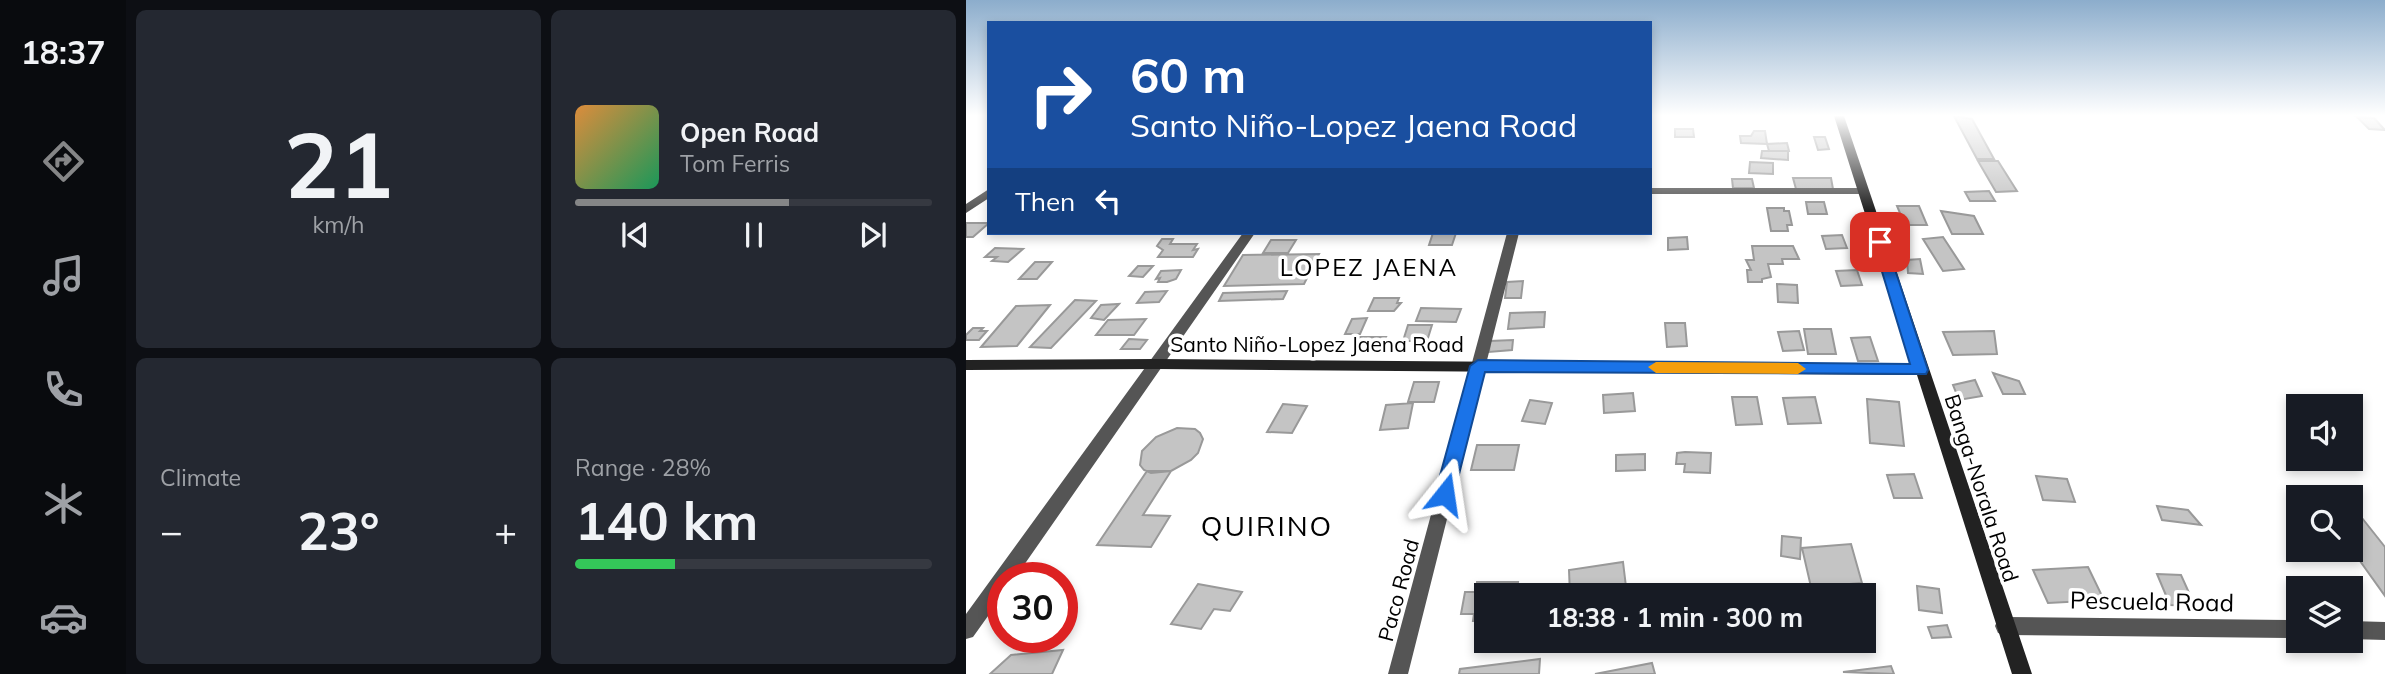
<!DOCTYPE html>
<html lang="en">
<head>
<meta charset="utf-8">
<style>
  :root { --surface:#171b24; --page:#242831; --text:#f1f3f6; --muted:#9ea1a6; --line:#363941; --accent:#858687 }
  body { margin:0; font-family:Mulish,sans-serif; background:var(--page); color:var(--text); height:100vh; display:flex; flex-direction:column; font-size:26px; white-space:nowrap }
  * { box-sizing:border-box; margin:0 }
  p { font-size:23px; color:var(--muted) }
  .icon { flex:none; width:38px; height:38px; fill:none; stroke:currentColor; stroke-width:2; stroke-linecap:round; stroke-linejoin:round }
  .map { position:relative; flex:1; overflow:hidden }
  .panel { display:flex; flex-direction:column; gap:10px; padding:10px; background:#0d0f14; width:840px }
  .panel>* { flex:none }
  .guide { position:absolute; left:21px; top:21px; width:665px; height:214px; border-radius:0px; box-shadow:0 4px 10px #0003; background:#1a4fa0; color:#fff; overflow:hidden }
  .fabs { position:absolute; left:1320px; top:394px; display:grid; gap:14px }
  .fabs a { display:grid; place-items:center; width:77px; height:77px; border-radius:0px; background:var(--surface); box-shadow:0 4px 10px #0003; font-size:35px }
  .speed { position:absolute; left:21px; top:562px; display:flex; gap:14px; font-size:35px; font-weight:700; text-align:center }
  .speed>* { display:grid; place-content:center; width:91px; height:91px; border-radius:50%; background:var(--surface); box-shadow:0 4px 10px #0003; line-height:1 }
  .speed .limit { border:10px solid #d22; background:#fff; color:#111 }
  .pin { position:absolute; display:grid; place-items:center; width:60px; height:60px; color:#fff; margin:-30px; border-radius:14px; box-shadow:0 4px 10px #0006 }
  .me { position:absolute; width:77px; margin:-38px; rotate:15deg; stroke-linejoin:round; filter:drop-shadow(0 0 5px #0008) }
  .turn { display:flex; align-items:center; gap:24px; height:147px; padding:0 28px; font-size:32px }
  .turn .icon { width:91px; height:91px; stroke-width:2.5 }
  .turn b { display:block; font-size:49px; line-height:60px }
  .then { display:flex; align-items:center; height:66px; padding:0 28px; background:#0003; gap:14px; font-size:26px }
  .big { font-size:52px; font-weight:700; line-height:1.1 }
  .panel .card { flex:1; display:flex; flex-direction:column; justify-content:center; gap:10px; min-width:0; padding:0 24px; border-radius:10px; background:var(--page) }
  .panel .dial { align-items:center; gap:0 }
  .dial b { font-size:91px; line-height:1 }
  .song { display:flex; align-items:center; gap:21px }
  .cover { width:84px; height:84px; border-radius:10px; background:linear-gradient(135deg,hsl(30 70% 55%),hsl(150 70% 35%)) }
  .played { height:7px; border-radius:4px; background:linear-gradient(90deg,var(--accent) 60%,var(--line) 60%) }
  .keys { display:flex; justify-content:space-around; direction:ltr }
  .heat { display:flex; justify-content:space-between; align-items:center; font-size:38px; direction:ltr }
  .charge { height:10px; border-radius:5px; background:linear-gradient(90deg,#34c759 28%,var(--line) 0) }
  .panel .tiles { flex:1; display:grid; gap:10px; grid-template-columns:repeat(2,1fr) }
  .trip { position:absolute; left:508px; top:583px; width:402px; height:70px; border-radius:0px; background:var(--surface); box-shadow:0 4px 10px #0003; font-weight:700; line-height:70px; text-align:center }
  main { display:flex; flex:1; min-height:0 }
  .tab-bar { display:flex; flex-direction:column; width:126px; justify-content:space-around; align-items:center; background:#090b0e; color:var(--muted) }
  .tab-bar .icon { width:49px; height:49px }
  .tab-bar .on { color:var(--accent) }
  .tab-bar b { font-size:32px; color:var(--text) }
  .map>svg:first-child { display:block }
  .building { fill:#c4c4c4; stroke:#999; stroke-width:2 }
  .lines { fill:none; stroke-linecap:round; stroke-linejoin:round }
  .street { fill:#555; fill-rule:evenodd }
  .secondary { fill:#222; fill-rule:evenodd }
  .route { fill:#1a73e8; stroke:#114b97; stroke-width:2 }
  .slow { fill:#f59e0b }
  .labels { text-anchor:middle; dominant-baseline:central; stroke-width:7; stroke-linejoin:round; paint-order:stroke }
  .street-label { font-size:21px; fill:#000; stroke:#fff }
  .quarter-label { font-size:24px; letter-spacing:2px; fill:#000; stroke:#fff }
  .near-street-label { font-size:24px; fill:#000; stroke:#fff }
  .near-neighbourhood-label { font-size:28px; letter-spacing:2px; fill:#000; stroke:#fff }
</style>
</head>
<body>
<main>
<nav class="tab-bar">
<b>18:37</b>
<svg class="icon on" aria-label="directions" viewBox="0 0 24 24"><path d="M12 3l9 9-9 9-9-9zM9 14v-3h6M13 9l2 2-2 2"/></svg>
<svg class="icon" aria-label="music" viewBox="0 0 24 24"><path d="M9 18V5l10-2v13"/><circle cx="6" cy="18" r="3"/><circle cx="16" cy="16" r="3"/></svg>
<svg class="icon" aria-label="phone" viewBox="0 0 24 24"><path d="M5 4h4l2 5-3 2q2 4 5 5l2-3 5 2v4C11 20 4 13 5 4z"/></svg>
<svg class="icon" aria-label="climate" viewBox="0 0 24 24"><path d="M12 3v18M4 7l16 10M4 17L20 7"/></svg>
<svg class="icon" aria-label="car" viewBox="0 0 24 24"><path d="M5 17H2v-5l4-1 3-4h7l3 4 3 1v5h-3M9 17h6M6 11h13"/><circle cx="7" cy="17" r="2"/><circle cx="17" cy="17" r="2"/></svg>
</nav>
<section class="panel">
<div class="tiles">
<div class="card dial"><b>21</b><p>km/h</p></div>
<div class="card">
<div class="song"><i class="cover"></i><div><b>Open Road</b><p>Tom Ferris</p></div></div>
<div class="played"></div>
<div class="keys"><svg class="icon" aria-label="previous" viewBox="0 0 24 24"><path d="M18 5L8 12l10 7zM5 5v14"/></svg><svg class="icon" aria-label="pause" viewBox="0 0 24 24"><path d="M8 5v14M16 5v14"/></svg><svg class="icon" aria-label="next" viewBox="0 0 24 24"><path d="M6 5l10 7-10 7zM19 5v14"/></svg></div>
</div>
<div class="card"><p>Climate</p>
<div class="heat"><a>−</a><b class="big">23°</b><a>+</a></div>
</div>
<div class="card"><p>Range · 28%</p><b class="big">140 km</b><div class="charge"></div></div>
</div>
</section>
<div class="map">
<svg width="1419" height="674" viewBox="0 0 1419 674">
  <rect width="100%" height="100%" fill="#fff"/>
  <!-- building -->
  <path class="building" d="M988,116L1006,119L1028,159H1011Z
    M1391,117L1408,118L1419,130L1403,129Z
    M709,129H727L728,137H709Z
    M788,131H799L801,144L775,143L774,136H785Z
    M848,137H859L863,149L852,150Z
    M821,143L823,151H803L801,144Z
    M796,151H822V160L795,158Z
    M1012,161H1032L1051,191L1030,192Z
    M784,162L807,163V174L783,173Z
    M827,178H865L867,189H830Z
    M766,179H786L788,188H767Z
    M1023,191L1029,201H1004L999,192Z
    M840,202H858L861,214H842Z
    M931,206H953L961,225H939Z
    M801,208H818V211H823L826,225H821L822,231H805Z
    M975,211L1008,216L1017,234H986Z
    M0,223H23L7,237H0Z
    M467,233H490L486,245H463Z
    M876,235L881,248L860,249L856,236Z
    M721,237L722,249L702,250V238Z
    M977,237L998,269L977,271L957,239Z
    M196,239H207L204,244H231L227,250L232,249L227,257H192L197,250L191,246Z
    M305,240H330L322,253H297Z
    M786,246H827L833,259H816L817,264H802L805,277L796,279V282H782L781,270H785L780,260H788Z
    M29,248L57,249L42,262L26,261L31,257H19Z
    M353,254L338,284L258,286L277,255Z
    M954,259L957,274L942,273L941,260Z
    M69,262H86L71,279H53Z
    M172,266H187L177,277L163,276Z
    M215,270L210,279L201,282H192L194,278L190,279L195,271Z
    M891,270L896,285L875,286L870,271Z
    M557,281L555,298H539L541,282Z
    M811,284L831,285L832,303L812,302Z
    M201,291L193,302L171,303L179,292Z
    M321,291L317,299L253,301L257,293Z
    M408,298H433L431,303H435L428,311H402Z
    M109,300L130,301L85,348L64,347Z
    M153,304L138,320L125,318L135,305Z
    M84,305L51,346L15,347L50,306Z
    M455,308L495,309L490,322L450,321Z
    M579,312L578,327L542,329L544,313Z
    M401,318L394,334H379L386,319Z
    M180,319L168,335H130L142,320Z
    M699,323H719L721,346L701,347Z
    M442,325H466L461,341H437Z
    M7,328H17L14,331H21L13,340H0V335Z
    M838,329H865L870,354H842Z
    M833,331L838,350L817,351L812,332Z
    M1028,331L1031,354L987,355L977,332Z
    M394,337H420L415,349H390Z
    M904,337L912,361H892L885,338Z
    M163,339L181,340L174,349H155Z
    M547,340L546,350L523,352L524,341Z
    M1027,373L1053,381L1059,394H1037Z
    M1009,380L1016,396L993,400L987,385Z
    M448,382H473L468,402H442Z
    M667,393L669,411L638,413L637,395Z
    M766,397H791L796,424L770,425Z
    M849,397L855,423L822,424L817,398Z
    M901,399L933,402L938,446L904,443Z
    M564,400L586,403L579,424L556,421Z
    M447,403L442,428L414,430L420,405Z
    M317,404L341,406L326,433L301,432Z
    M211,428L229,429L234,433L237,439L232,453L225,460L205,471L185,473L178,470L174,465L176,451L190,437Z
    M511,445H553L548,470H505Z
    M719,452L745,453L744,473L718,472L719,464H710L711,453Z
    M679,454V470L650,471V455Z
    M181,471H205L177,515L204,516L185,547L131,545Z
    M948,474L956,498H928L921,475Z
    M1070,476L1101,479L1109,502L1077,500Z
    M1191,506L1222,510L1235,525L1196,520Z
    M1396,518L1419,547V596L1384,547V522Z
    M816,536L835,538L834,559L815,556Z
    M885,544L896,583L845,587L836,548Z
    M657,562L661,595H630V591L604,595L603,570Z
    M1122,567L1138,600L1082,603L1067,570Z
    M1191,574L1215,575L1229,606L1204,605Z
    M511,582H552L550,595H520V621H507L508,614H495L499,592H510Z
    M232,584L276,592L264,611L248,609L235,629L205,624Z
    M951,586L973,589L976,613L953,610Z
    M981,625L985,637L966,638L962,627Z
    M97,650L86,674H24L45,655Z
    M574,659L573,674H493L494,669Z
    M686,663L689,674H629Z
    M925,666L928,674L877,672Z"/>
  <g class="lines">
    <!-- street -->
    <path class="street" d="M684,188H897L903,191L897,194H684Z
      M23,189V198L0,213V204Z
      M277,233H289L49,578H37V595L7,637L0,639V614Z
      M541,233H553L442,674H422Z
      M1039,617L1332,620V638L1039,635L1032,633L1029,626L1032,619Z
      M1384,621L1419,622V640L1384,639Z"/>
    <!-- secondary -->
    <path class="secondary" d="M868,116H878L1066,674H1046L951,375L191,369L0,370V360L191,359L947,365Z"/>
  </g>
  <!-- sky -->
  <linearGradient id="sky" x2="0" y2="1"><stop stop-color="#8cadcc"/><stop offset="0.55" stop-color="#fff"/><stop offset="1" stop-color="#fff" stop-opacity="0"/></linearGradient>
  <rect width="1419" height="210" fill="url(#sky)"/>
  <!-- route -->
  <path class="route" d="M914,238L920,242L962,370L960,374L519,372L488,494L485,500L479,502L472,500L469,494L504,366L512,360L944,364L907,242Z"/>
  <!-- slow -->
  <path class="slow" d="M690,362L832,363L840,369L832,374L690,373L682,367Z"/>
  <g class="labels">
    <!-- street labels -->
    <g class="street-label">
      <text x="351" y="344">Santo Niño-Lopez Jaena Road</text>
      <text transform="translate(1016 488) rotate(72)">Banga-Norala Road</text>
      <text transform="translate(432 590) rotate(-75)">Paco Road</text>
    </g>
    <!-- quarter labels -->
    <g class="quarter-label">
      <text x="403" y="267">LOPEZ JAENA</text>
    </g>
    <!-- near-street labels -->
    <g class="near-street-label">
      <text transform="translate(1186 601) rotate(1)">Pescuela Road</text>
    </g>
    <!-- near-neighbourhood labels -->
    <g class="near-neighbourhood-label">
      <text x="301" y="525">QUIRINO</text>
    </g>
  </g>
</svg>
<div class="fabs">
<a><svg class="icon" aria-label="sound" viewBox="0 0 24 24"><path d="M4 9h4l5-4v14l-5-4H4zM17 9q2 3 0 6"/></svg></a>
<a><svg class="icon" aria-label="search" viewBox="0 0 24 24"><circle cx="10" cy="10" r="6"/><path d="M15 15l6 6"/></svg></a>
<a><svg class="icon" aria-label="layers" viewBox="0 0 24 24"><path d="M12 4l9 5-9 5-9-5zM3 14l9 5 9-5"/></svg></a>
</div>
<div class="speed"><div class="limit">30</div></div>
<div class="pin" style="left:914px;top:242px;background:#d93025"><svg class="icon" aria-label="arrive" viewBox="0 0 24 24"><path d="M6 21V4h12l-3 4 3 4H6"/></svg></div>
<svg class="me" style="left:479px;top:494px" viewBox="-20 -20 40 40"><path d="M0-17L14 15 0 8-14 15z" fill="#1a73e8" stroke="#fff" stroke-width="4"/></svg>
<div class="trip">18:38 · 1 min · 300 m</div>
<div class="guide">
<div class="turn"><svg class="icon" aria-label="right" viewBox="0 0 24 24"><path d="M7 20v-9h11M14 6l5 5-5 5"/></svg><div><b>60 m</b>Santo Niño-Lopez Jaena Road</div></div>
<div class="then">Then<svg class="icon" aria-label="left" viewBox="0 0 24 24"><path d="M17 20v-9H6M10 6l-5 5 5 5"/></svg></div>
</div>
</div>
</main>
</body>
</html>
